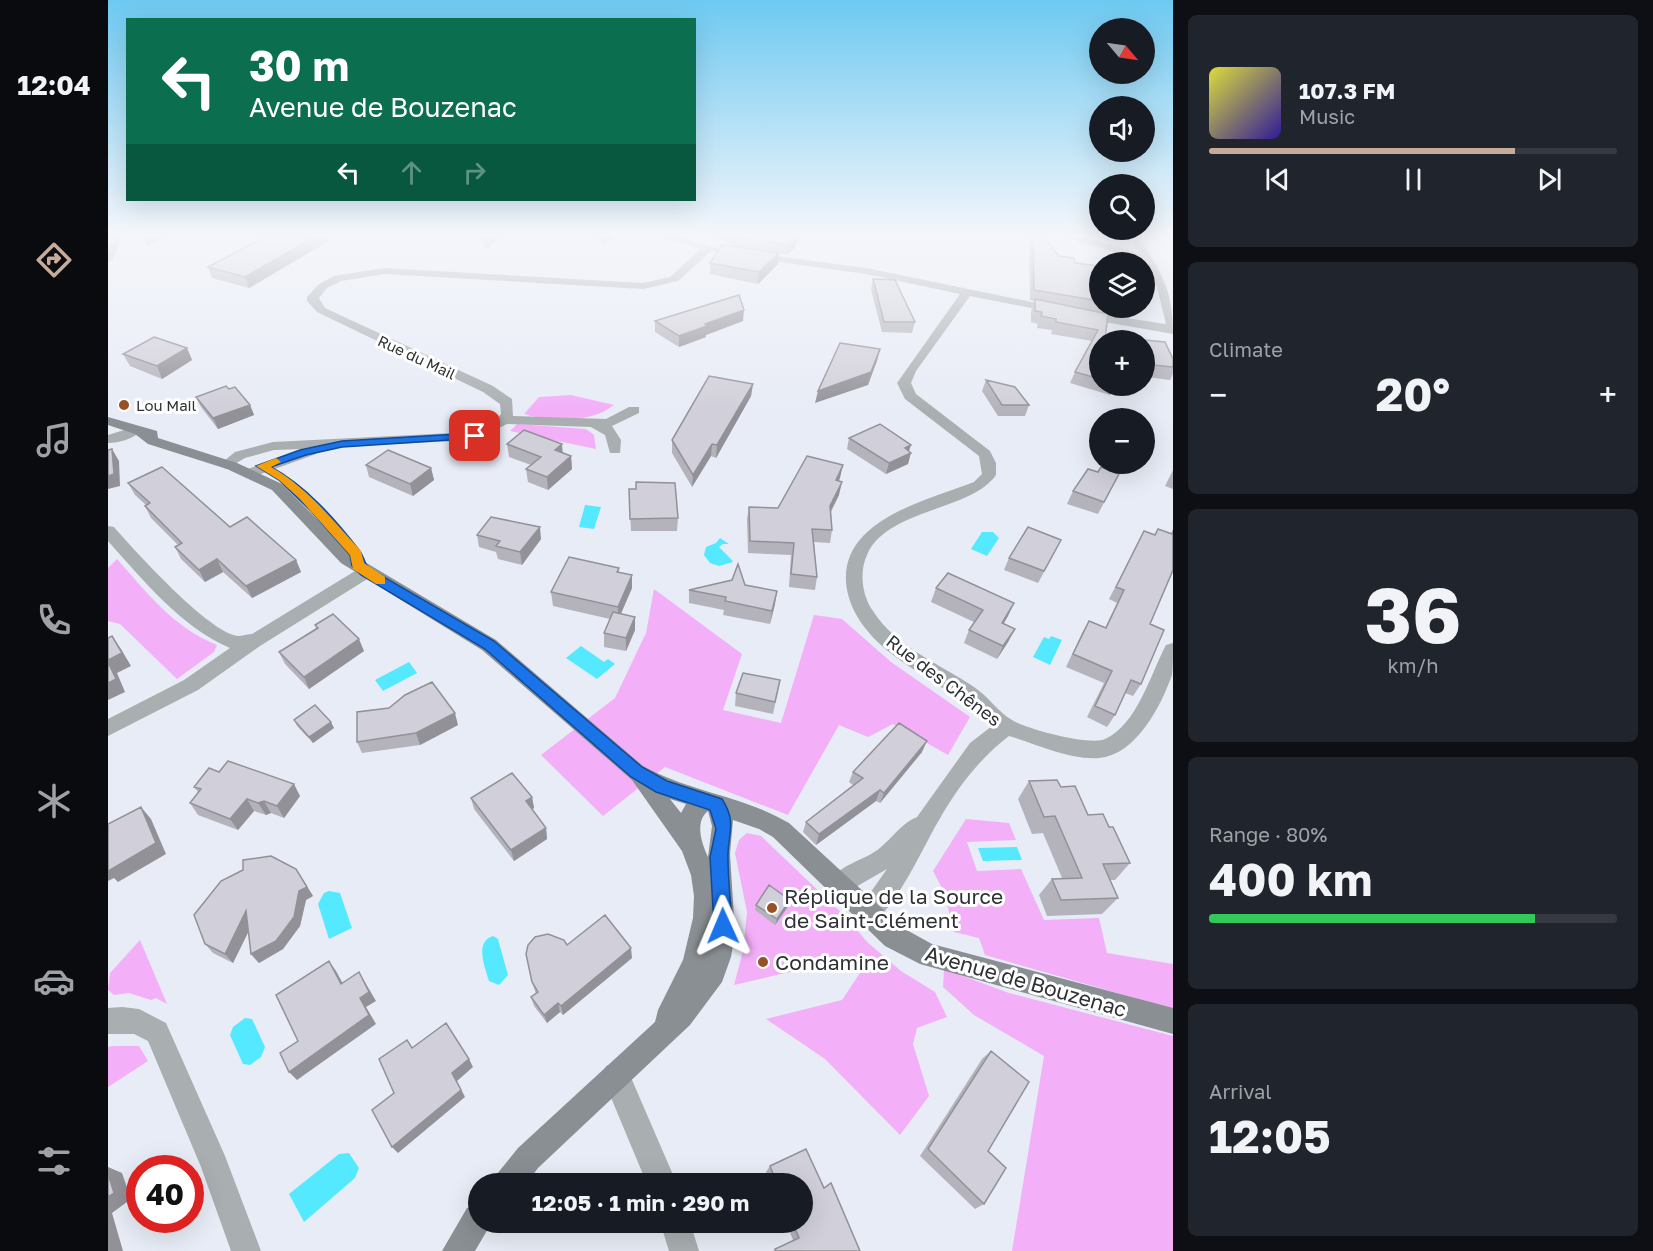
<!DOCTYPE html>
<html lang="en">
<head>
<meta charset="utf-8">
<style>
  :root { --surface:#171b24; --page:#20242c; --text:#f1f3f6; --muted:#9ea1a6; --line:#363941; --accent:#c8aa98 }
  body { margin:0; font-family:"Golos Text",sans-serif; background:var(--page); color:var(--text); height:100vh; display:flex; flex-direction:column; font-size:22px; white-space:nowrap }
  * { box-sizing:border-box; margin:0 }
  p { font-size:20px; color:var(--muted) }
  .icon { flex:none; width:33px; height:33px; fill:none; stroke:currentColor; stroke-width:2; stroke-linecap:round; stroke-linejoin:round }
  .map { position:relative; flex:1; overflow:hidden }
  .details { display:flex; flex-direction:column; gap:15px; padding:15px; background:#0d0f14; width:480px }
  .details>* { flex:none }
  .hud { position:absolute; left:18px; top:18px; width:570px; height:183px; border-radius:0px; box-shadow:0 6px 24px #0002; background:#0b6e4f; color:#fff; overflow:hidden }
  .needle { width:39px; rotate:119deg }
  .buttons { position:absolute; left:981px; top:18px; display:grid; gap:12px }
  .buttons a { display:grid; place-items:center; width:66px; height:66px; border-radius:50%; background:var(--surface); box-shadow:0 6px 24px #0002; font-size:30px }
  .speed { position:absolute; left:18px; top:1155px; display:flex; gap:12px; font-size:30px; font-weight:700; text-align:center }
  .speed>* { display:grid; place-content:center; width:78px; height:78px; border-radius:50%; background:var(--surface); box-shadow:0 6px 24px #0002; line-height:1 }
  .speed .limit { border:9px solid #d22; background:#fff; color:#111 }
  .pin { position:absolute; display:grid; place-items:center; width:51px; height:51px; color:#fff; margin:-26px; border-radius:12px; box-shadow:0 3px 9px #0006 }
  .me { position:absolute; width:66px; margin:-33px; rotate:359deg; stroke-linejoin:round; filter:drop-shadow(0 0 4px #0008) }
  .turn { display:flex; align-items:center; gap:21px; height:126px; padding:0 24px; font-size:27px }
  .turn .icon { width:78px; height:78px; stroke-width:2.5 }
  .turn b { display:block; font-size:42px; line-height:51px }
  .lanes { display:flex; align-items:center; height:57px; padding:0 24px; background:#0003; justify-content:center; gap:30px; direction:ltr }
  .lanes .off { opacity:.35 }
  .big { font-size:45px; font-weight:700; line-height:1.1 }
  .details .card { flex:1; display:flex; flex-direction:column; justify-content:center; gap:9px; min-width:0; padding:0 21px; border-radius:9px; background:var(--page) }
  .details .dial { align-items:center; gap:0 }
  .dial b { font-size:78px; line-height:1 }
  .song { display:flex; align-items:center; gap:18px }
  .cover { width:72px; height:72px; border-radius:9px; background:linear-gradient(135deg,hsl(60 70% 55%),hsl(250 70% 35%)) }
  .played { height:6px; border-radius:3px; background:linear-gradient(90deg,var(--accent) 75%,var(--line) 75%) }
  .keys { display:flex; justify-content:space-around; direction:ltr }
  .heat { display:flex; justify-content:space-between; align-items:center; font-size:33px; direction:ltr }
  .charge { height:9px; border-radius:4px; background:linear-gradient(90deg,#34c759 80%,var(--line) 0) }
  .trip { position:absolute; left:360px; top:1173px; width:345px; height:60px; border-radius:30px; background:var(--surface); box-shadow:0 6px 24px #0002; font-weight:700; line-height:60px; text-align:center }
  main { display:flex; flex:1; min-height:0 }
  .tabs { display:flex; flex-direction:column; width:108px; justify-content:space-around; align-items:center; background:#090b0e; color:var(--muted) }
  .tabs .icon { width:42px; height:42px }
  .tabs .selected { color:var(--accent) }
  .tabs b { font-size:27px; color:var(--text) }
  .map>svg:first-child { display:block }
  .green { fill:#f3aff8 }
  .water { fill:#54e9fe }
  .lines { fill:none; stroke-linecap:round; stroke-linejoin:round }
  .street { fill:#a9aeb0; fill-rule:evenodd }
  .secondary { fill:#898f93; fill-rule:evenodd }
  .wall { fill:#b4b2bb }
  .shaded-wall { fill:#929198 }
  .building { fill:#d1cfd9; stroke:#929198; stroke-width:1.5 }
  .route { fill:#1a73e8; stroke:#114b97; stroke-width:1.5 }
  .slow { fill:#f59e0b }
  .poi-dot { fill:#965125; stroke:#fff; stroke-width:2 }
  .labels { text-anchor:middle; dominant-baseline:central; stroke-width:6; stroke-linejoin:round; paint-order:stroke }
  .far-street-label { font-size:15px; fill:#2f3135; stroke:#fff }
  .far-poi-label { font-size:15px; fill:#2f3135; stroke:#fff; text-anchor:start }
  .street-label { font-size:18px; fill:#2f3135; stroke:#fff }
  .near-poi-label { font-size:21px; fill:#2f3135; stroke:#fff; text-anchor:start }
  .near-street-label { font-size:21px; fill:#2f3135; stroke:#fff }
</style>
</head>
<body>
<main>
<nav class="tabs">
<b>12:04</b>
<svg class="icon selected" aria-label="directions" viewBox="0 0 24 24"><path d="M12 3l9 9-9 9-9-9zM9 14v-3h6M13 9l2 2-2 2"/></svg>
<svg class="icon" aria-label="music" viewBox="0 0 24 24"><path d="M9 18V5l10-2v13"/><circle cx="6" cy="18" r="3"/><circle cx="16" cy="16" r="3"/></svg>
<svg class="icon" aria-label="phone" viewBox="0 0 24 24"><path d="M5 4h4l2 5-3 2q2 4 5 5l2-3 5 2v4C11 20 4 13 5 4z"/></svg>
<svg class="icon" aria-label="climate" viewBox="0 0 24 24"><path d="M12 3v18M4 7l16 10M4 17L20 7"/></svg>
<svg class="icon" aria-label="car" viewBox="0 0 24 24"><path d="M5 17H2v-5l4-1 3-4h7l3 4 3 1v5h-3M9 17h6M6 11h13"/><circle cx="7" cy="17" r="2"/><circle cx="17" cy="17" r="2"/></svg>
<svg class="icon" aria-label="filters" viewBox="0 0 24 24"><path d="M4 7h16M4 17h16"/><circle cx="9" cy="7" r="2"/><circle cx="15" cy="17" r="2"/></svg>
</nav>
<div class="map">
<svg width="1065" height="1251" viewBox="0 0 1065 1251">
  <rect width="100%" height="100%" fill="#e8ecf6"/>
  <!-- green -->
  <path class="green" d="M463,395L506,405C484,423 442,422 416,414L431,397Z
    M409,424L478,429L486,435L488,449L402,431Z
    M9,559C39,593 66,628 109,645L106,652L69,679L12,624L0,621V568Z
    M546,589L634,654L615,710L673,723L706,615L734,619L783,662L862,717L840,755L785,724L760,737L731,725L680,815L557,767L495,816L433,755L507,698L538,633Z
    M858,819L901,823L908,840L859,842L869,871L913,869L936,920L991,918L999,953L1065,964V1009L877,955L871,938L846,932L836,892L825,871Z
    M639,833L653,836L740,919L759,942L793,971L827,992L839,1017L809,1028L805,1044L821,1096L792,1135L717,1059L658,1019L734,1000L754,970L698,968L626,985L635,951L639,912L627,853L631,840Z
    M32,940L59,1004L48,998L43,1000L21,993L6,995L0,990L2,973Z
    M836,969L901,993L1065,1036V1251H904L936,1056L866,1015L835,987Z
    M6,1046H31L40,1061L0,1087V1047Z"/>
  <!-- water -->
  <path class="water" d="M477,505L493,507L486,529L471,527Z
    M874,532H885L891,538L879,556L863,549Z
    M612,538L621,544H615L611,547L624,560L625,562L611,566L602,563L596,555L598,547L608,543Z
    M943,636L954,640L942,665L925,657L936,637L941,639Z
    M473,646L496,662L500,659L507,664L489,679L458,658Z
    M301,662L309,673L275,691L267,680Z
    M909,847L914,860L875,861L870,848Z
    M221,891L232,893L244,928L221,939L210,904L216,893Z
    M385,936L390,939L400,975L391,985L381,981C377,967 366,942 385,936Z
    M137,1018L144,1019L157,1047L153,1057L142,1065L135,1064L122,1035L125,1027Z
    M241,1153L251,1168L247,1178L196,1222L181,1194L231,1154Z"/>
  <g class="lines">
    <!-- street -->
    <path class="street" d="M5,236H15L5,259L0,262V247Z
      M548,236H568L613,249L608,252L603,251L570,281L535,289L276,274L233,281L219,288L211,298L217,308L385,386L404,399L405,416L498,419L521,407H531V413L504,426L513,440L512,453H502L497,435L483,427L399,424L367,440L208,448V454L142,478L135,473L137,470L195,449L166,450L137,458L118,469L111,465L127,452L165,442L364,432L387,421L393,414L392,404L375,392L209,312L199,301V297L211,284L226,276L276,268L535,283L562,277L593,249Z
      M953,236H971L1031,253L1021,236H1031C1053,274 1065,288 1065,334L974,318V314L978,312L1058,324L1049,287L1035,261Z
      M647,253L758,268L948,307L954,310L948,313L862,296L808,371L803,383L808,394L882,451L888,463V475C863,511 778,509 759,555C751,572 754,596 765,611C788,647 832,664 866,687C880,696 890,712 904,720C918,729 983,746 997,739C1029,725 1043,673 1058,645L1065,643C1065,653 1065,666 1064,675C1053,706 1028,755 991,758C961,760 929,744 901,736C872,758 849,788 831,820C816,845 786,914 760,925L752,921L748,913L779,869L732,896L724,893L720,885C730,863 756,862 773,847C785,837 794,823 809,817L862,743L884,726C853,695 814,678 780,651C759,634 740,610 738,582C734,519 820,500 866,482L874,474L871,456L797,399L789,383L852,294L758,274L643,258V254Z
      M26,427L33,431C25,439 11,443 0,443V435Z
      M0,526L6,527C27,551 101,633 130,636C134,636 140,634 144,634L252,568L258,566L266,572L264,576L152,646L90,690L0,736V719L76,680L122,648C73,627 35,580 0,541Z
      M14,1007L31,1009L58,1023L117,1156L153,1251H123L93,1167L40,1041L26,1034H0V1008Z
      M508,1062L518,1066L569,1184H539L494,1076L498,1066Z
      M552,1222H582L591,1251H561Z"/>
    <!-- secondary -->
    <path class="secondary" d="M0,417L49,431L50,438L129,463L174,484L245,555L388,640L535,766C581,792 636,796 681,823L795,928L824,944L1065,1008V1034L812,964L777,946L665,837L651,829L625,820L622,854L627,934L623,957L614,982L582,1025L430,1168L418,1184H384L389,1174L410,1148L547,1022L550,1010L575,960L585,918L586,896L583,875L574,851L524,780L374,650L233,563L164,490L119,469L40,444L27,434L0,425ZM562,799L578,804L573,813ZM600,811L604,826L600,857C594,844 586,822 600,811Z
      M370,1204V1222H384L367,1251H334L359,1208Z"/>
  </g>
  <!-- wall -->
  <path class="wall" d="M159,236H219L221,241L141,288L104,278L100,267Z
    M372,236H393L379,249L374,245Z
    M487,236H506L504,240L494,244Z
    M602,236H690L688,246L679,255L671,254L670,264L650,284L602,274V263L623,246V244L613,240V239H610Z
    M921,236H935L951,256L967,263L992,266V308H999L997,313L992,340V386H1008L1002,395L962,383L967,372L984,341L943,334L944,330L929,328L930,324L923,322V311L926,301L922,300Z
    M765,279L807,322L804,333L774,332L763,290Z
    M547,321H635L598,335V337L571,347L547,332Z
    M1035,340H1036L1065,359V374L1062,380L1039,377L1036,371V340Z
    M79,348L84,360L54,379L22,366L15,354Z
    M878,380L921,405L917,416H890L874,391Z
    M645,384L643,396L608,458L603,456L584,487L564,453V440Z
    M121,389L142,405L146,415L110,429L93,407L88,397Z
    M741,438L801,451L800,464L778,474L739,449Z
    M399,444L454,452L463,456L464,469L440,490L420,482L418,469L423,465L401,457Z
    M258,465L323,468L326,480L305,496L261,477Z
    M735,465L730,481L731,495L723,512L724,530L722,543L706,542L709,577L707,590L681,587L683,555L640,553L639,519L641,507L670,508Z
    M1065,470V489L1057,486Z
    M990,472L1011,474L990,514L959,504L965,491Z
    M20,483L122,527L188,560L193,572L144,598L115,572L97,582L73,559L67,547L70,545L43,518L37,506L38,505L27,495Z
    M521,489L570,518L569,531H523Z
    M1065,529V571L1042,624L1033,684L1025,696L1017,693L1007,715L999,727L979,717L996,683L958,667L974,633L981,621L997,628L1009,603L1001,599L1036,531L1046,535L1063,534Z
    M369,535L433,539L414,565L390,559L388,552L371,547Z
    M947,552L930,583L896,570L901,558Z
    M511,568V573L524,575V588L513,614L527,617V630L518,651L496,647V633L502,619L445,606L443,592Z
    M637,585L667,604L662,624L615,615L616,610L581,603V590Z
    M828,588L900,616L896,623L907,629L900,642L889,659L856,643L861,630L866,622L823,602Z
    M207,625L256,651L201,689L177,664L171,652L208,628Z
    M672,681L665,714L627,706L628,693Z
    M281,708L350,725L312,745L254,753L249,742Z
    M186,720L226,728L205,743L189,726Z
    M814,752L772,803L768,801L708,845L695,832L698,822L745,785L741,782L745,772Z
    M111,772L192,796L176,818L163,813L158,815L146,811L130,830L90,815L82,803L90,792L86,787Z
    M921,781L953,787L980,815L1001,827L1022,863L1007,880H1002L1010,898L994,914L939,916L931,895L944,879L954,878L935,833L924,834L910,799Z
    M424,797L426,808L424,809L438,828L439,839L406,861L366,809L363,798Z
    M188,869L205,896L198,900L192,926L175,949L151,963L143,954L141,931L125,963L105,953L97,944Z
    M682,900L681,905L667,925L647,910L648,905Z
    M459,945L524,958L455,1015L452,1012L439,1023L426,1006L423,997L428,994L424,982Z
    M883,1051L880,1151L876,1204L867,1209L812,1156L874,1059Z
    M662,1166L716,1188L752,1251H665L667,1249L685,1240L678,1222H694V1184H663L658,1172Z"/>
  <!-- shaded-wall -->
  <path class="shaded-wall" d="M35,236H60L39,246Z
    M208,236H219L221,241L141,288L137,277Z
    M379,236H393L379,249L377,238Z
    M494,236H506L504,240L494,244Z
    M688,236H690L688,246L679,255L680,245Z
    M671,253L670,264L650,284L651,272Z
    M636,310L635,321L598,335V337L571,347V336L597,324Z
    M79,348L84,360L54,379L49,366Z
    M772,349L769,361L760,385L707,403L710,391Z
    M645,384L643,396L608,458L609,445Z
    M142,405L146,415L110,429L105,418Z
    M454,444L455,457L447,450Z
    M604,444L603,456L584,487L585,475Z
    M803,445L800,454L803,453L800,464L778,474L781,463L797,448Z
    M4,449L11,461L12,486L0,489V476Z
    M463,456L464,469L440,490L439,477Z
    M735,465L732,478L725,493L728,480Z
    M323,468L326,480L305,496L302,484Z
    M734,482L731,495L719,518L722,506Z
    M432,527L433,539L414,565L412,552Z
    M109,559L115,572L97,582L91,570Z
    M188,560L193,572L144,598L138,586Z
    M524,575V588L510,620V607Z
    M669,591L667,604L662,624L664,611Z
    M906,603L900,616L888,636L894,623Z
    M527,617V630L518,651V638Z
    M907,629L900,642L889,659L895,646Z
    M4,636L13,649L23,666L9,673L17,692L0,700V660Z
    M251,639L256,651L201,689L196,677Z
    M347,713L350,725L312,745L308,733Z
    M223,722L226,728L205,743L201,737Z
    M819,741L814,752L772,803L776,793Z
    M186,784L192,796L176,818L169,806Z
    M772,790L768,801L708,845L711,834Z
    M424,797L426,808L420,812L418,801Z
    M139,799L146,811L130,830L122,819Z
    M156,801L163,813L158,815L150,803Z
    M33,807L43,819L58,854L10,882L6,878L0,881V869Z
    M438,828L439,839L406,861L403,850Z
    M188,869L205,896L198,900L192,926L175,949L151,963L143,954Z
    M682,900L681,905L667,925L669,919Z
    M138,911L146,920L125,963L117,954Z
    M523,948L524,958L455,1015L453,1006Z
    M221,961L228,971L240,993L233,984Z
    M251,972L268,1001L258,1007L268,1024L189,1080L181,1072L252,998Z
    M450,1003L452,1012L439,1023L436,1015Z
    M361,1059L365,1067L349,1081L357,1097L290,1153L284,1147L344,1073Z
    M0,1167L14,1173L23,1199L4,1213L15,1251H0Z"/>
  <!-- building -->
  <path class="building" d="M159,236H208L137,277L100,267Z
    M625,236H688L680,245L624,237Z
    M925,236H935L951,256L966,258L967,263L992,266V301L926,290Z
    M614,245L671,253L651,272L602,263Z
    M765,279L787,280L807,322H776Z
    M631,295L636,310L597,324L599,326L571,336L547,321Z
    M927,299L1000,314L997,340H992V379L967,372L990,330L948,322V319L933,316L934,312L927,311Z
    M46,337L79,348L49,366L15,354Z
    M1036,340L1057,342L1065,359V367L1045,365Z
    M732,343L772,349L763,372L710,391Z
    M601,376L645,384L609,445L604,444L585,475L564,440Z
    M878,380L907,387L921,405H894Z
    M118,386L121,389L127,387L142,405L105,418L88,397Z
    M772,424L803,445L797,448L803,453L781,463L741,438Z
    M416,430L454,444L447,450L463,456L439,477L418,469L433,457L399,444Z
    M4,449L6,474L0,476V450Z
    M280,450L323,468L302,484L258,465Z
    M699,456L735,465L728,480L734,482L722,506L724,530L704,529L709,577L683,574L686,543L642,541L641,507L670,508Z
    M54,467L122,527L139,517L188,560L138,586L109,559L91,570L67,547L74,543L37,506L42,503L20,483Z
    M993,467L1011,474L996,502L965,491L980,469L990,472Z
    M528,482L567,483L570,518L522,519L521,489H528Z
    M383,517L432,527L412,552L388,546L392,541L369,535Z
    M920,527L953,540L936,571L901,558Z
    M1050,529L1064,534L1065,531V570L1042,624L1056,630L1033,684L1023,680L1007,715L987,706L1004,671L965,654L981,621L998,628L1016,590L1008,587L1036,531L1047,535Z
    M461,557L511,568L509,572L524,575L510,607L443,592Z
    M630,564L637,585L669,591L664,611L617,601L618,597L581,590L624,580Z
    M840,573L906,603L894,623L907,629L895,646L861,630L875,610L828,588Z
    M505,612L527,617L518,638L496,633Z
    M225,614L251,639L196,677L171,652L210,628L207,625Z
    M4,636L14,653L0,660V638Z
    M0,662L8,679L0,683Z
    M635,673L672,680L667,702L628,693Z
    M324,682L347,713L308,733L249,742V712L281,708L297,695Z
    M207,705L223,722L201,737L186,720Z
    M791,723L819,741L776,793L772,790L711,834L698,822L755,778L745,772Z
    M120,761L186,784L169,806L156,801L150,803L139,799L122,819L82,803L93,789L86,787L101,768L111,772Z
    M404,773L424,797L418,801L438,828L403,850L363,798Z
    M949,780L953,787L967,786L980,815L995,814L1001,827H1005L1022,863L995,864L1010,898L953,900L944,879L974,878L947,816L936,817L921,781Z
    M33,807L48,843L0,871V824Z
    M163,856L188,869L199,887L191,891L186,917L168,941L143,954L138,911L117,954L97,944L86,915L113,881L135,870V860Z
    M661,885L682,900L669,919L648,905Z
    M497,915L523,948L453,1006L450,1003L436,1015L423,997L430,992L424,982L418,954L420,945L427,937L440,934L456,940L459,945Z
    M221,961L233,984L251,972L261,992L252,998L261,1015L181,1072L172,1053L190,1041L168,995Z
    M338,1023L361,1059L344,1073L353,1090L284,1147L264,1110L286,1093L271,1059L299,1040L304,1048Z
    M883,1051L921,1082L880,1151L898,1168L876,1204L820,1149Z
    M698,1149L716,1188L723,1183L752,1251H668L667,1249L691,1238L684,1222H694V1184H669L662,1166Z
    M0,1174L6,1193L0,1197Z"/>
  <!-- sky -->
  <linearGradient id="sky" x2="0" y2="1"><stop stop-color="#6dc9f1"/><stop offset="0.57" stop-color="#f5f6fb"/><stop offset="1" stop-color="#f5f6fb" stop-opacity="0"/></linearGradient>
  <rect width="1065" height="412" fill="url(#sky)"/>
  <!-- route -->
  <path class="route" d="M367,433H371V438L234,447L198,455L163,467C198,486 227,519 251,550C257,557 255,563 262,569L386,641L534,767L559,781L614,799C630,824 619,834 620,859C620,881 623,904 624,926L622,933L615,935L609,933L606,926L602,857L608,829L602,810L548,792L523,777L377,649L253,575L244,566L242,555L203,511L171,480L148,466L192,450L234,441Z"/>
  <!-- slow -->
  <path class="slow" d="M168,458L173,462L163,467C199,487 225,521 253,551L256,563L277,577V584H268L245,569L242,555L191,498L171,480L148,466Z"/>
  <!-- markers -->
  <g class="poi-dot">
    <circle cx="16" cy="405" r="6"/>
    <circle cx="664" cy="908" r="6"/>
    <circle cx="655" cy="962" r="6"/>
  </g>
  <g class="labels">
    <!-- far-street labels -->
    <g class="far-street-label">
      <text transform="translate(309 357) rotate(25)">Rue du Mail</text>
    </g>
    <!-- far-poi labels -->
    <g class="far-poi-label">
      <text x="28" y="405">Lou Mail</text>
    </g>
    <!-- street labels -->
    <g class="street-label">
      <text transform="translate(836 680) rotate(37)">Rue des Chênes</text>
    </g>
    <!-- near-poi labels -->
    <g class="near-poi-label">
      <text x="676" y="896">Réplique de la Source<tspan x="676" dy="24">de Saint-Clément</tspan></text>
      <text x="667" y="962">Condamine</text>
    </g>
    <!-- near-street labels -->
    <g class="near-street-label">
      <text transform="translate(918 981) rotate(16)">Avenue de Bouzenac</text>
    </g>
  </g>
</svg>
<div class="buttons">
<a><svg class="needle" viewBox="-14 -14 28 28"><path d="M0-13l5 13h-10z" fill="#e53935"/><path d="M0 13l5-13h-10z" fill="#9ea1a6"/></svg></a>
<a><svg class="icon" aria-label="sound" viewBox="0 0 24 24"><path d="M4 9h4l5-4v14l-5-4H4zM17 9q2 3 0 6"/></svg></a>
<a><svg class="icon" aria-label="search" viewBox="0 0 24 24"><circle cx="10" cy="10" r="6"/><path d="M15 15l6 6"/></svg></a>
<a><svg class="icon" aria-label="layers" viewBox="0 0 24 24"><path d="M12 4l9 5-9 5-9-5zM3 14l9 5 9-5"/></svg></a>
<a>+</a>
<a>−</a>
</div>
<div class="speed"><div class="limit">40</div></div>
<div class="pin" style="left:367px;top:436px;background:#d93025"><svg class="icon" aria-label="arrive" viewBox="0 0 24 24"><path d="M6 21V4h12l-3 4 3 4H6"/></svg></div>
<svg class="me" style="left:615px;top:926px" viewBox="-20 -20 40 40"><path d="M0-17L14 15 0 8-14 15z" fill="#1a73e8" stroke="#fff" stroke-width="4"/></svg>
<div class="trip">12:05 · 1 min · 290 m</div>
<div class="hud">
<div class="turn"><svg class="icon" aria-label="left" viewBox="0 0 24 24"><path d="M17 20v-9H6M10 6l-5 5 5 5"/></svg><div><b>30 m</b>Avenue de Bouzenac</div></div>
<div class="lanes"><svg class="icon" aria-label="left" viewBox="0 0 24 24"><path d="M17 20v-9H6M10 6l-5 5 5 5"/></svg><svg class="icon off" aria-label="ahead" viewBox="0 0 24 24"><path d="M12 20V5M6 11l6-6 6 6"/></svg><svg class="icon off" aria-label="right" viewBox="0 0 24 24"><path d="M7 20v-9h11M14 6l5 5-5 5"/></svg></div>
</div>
</div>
<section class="details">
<div class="card">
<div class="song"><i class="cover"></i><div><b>107.3 FM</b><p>Music</p></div></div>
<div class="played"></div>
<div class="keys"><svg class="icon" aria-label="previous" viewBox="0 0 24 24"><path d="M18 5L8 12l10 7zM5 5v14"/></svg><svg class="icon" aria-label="pause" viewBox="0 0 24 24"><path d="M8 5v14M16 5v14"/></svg><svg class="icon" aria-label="next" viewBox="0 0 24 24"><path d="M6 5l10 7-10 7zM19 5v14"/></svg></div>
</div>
<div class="card"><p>Climate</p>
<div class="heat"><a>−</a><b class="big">20°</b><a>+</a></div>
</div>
<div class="card dial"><b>36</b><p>km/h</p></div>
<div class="card"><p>Range · 80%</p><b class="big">400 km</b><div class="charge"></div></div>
<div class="card"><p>Arrival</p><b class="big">12:05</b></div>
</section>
</main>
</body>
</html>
